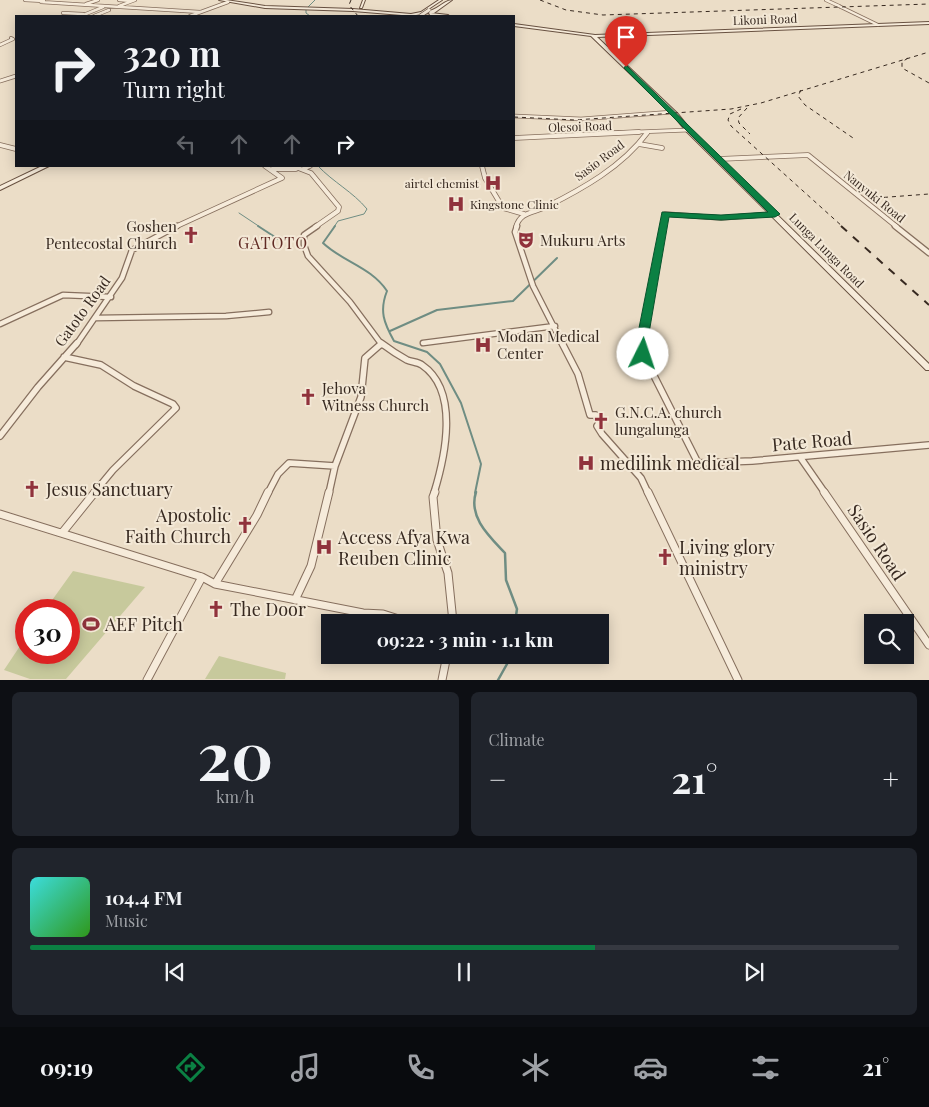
<!DOCTYPE html>
<html lang="en">
<head>
<meta charset="utf-8">
<style>
  :root { --surface:#171b24; --page:#20242c; --text:#f1f3f6; --muted:#9ea1a6; --line:#363941; --accent:#0b8043 }
  body { margin:0; font-family:"Playfair Display",serif; background:var(--page); color:var(--text); height:100vh; display:flex; flex-direction:column; font-size:19px; white-space:nowrap }
  * { box-sizing:border-box; margin:0 }
  p { font-size:16px; color:var(--muted) }
  .icon { flex:none; width:28px; height:28px; fill:none; stroke:currentColor; stroke-width:2; stroke-linecap:round; stroke-linejoin:round }
  .map { position:relative; height:680px; overflow:hidden }
  .sheet { display:flex; flex-direction:column; gap:12px; padding:12px; background:#0d0f14; flex:1 }
  .sheet>* { flex:none }
  .hud { position:absolute; left:15px; top:15px; width:500px; height:152px; border-radius:0px; box-shadow:0 2px 12px #0003; background:#171b24; color:var(--text); overflow:hidden }
  .controls { position:absolute; left:864px; top:614px; display:grid; gap:10px }
  .controls a { display:grid; place-items:center; width:50px; height:50px; border-radius:0px; background:var(--surface); box-shadow:0 2px 12px #0003; font-size:25px }
  .speed { position:absolute; left:15px; top:599px; display:flex; gap:10px; font-size:25px; font-weight:700; text-align:center }
  .speed>* { display:grid; place-content:center; width:65px; height:65px; border-radius:50%; background:var(--surface); box-shadow:0 2px 12px #0003; line-height:1 }
  .speed .limit { border:8px solid #d22; background:#fff; color:#111 }
  .pin { position:absolute; display:grid; place-items:center; width:42px; height:42px; color:#fff; margin:-51px -21px; border-radius:50% 50% 50% 0; rotate:-45deg; box-shadow:0 0 5px #0007 }
  .pin .icon { rotate:45deg }
  .me { position:absolute; width:55px; margin:-28px; rotate:4deg; stroke-linejoin:round; filter:drop-shadow(0 0 4px #0008) }
  .turn { display:flex; align-items:center; gap:18px; height:105px; padding:0 25px; font-size:22px }
  .turn .icon { width:65px; height:65px; stroke-width:2.5 }
  .turn b { display:block; font-size:35px; line-height:42px }
  .lanes { display:flex; align-items:center; height:48px; padding:0 25px; background:#0003; justify-content:center; gap:25px; direction:ltr }
  .lanes .off { opacity:.35 }
  .big { font-size:38px; font-weight:700; line-height:1.1 }
  .sheet .tile { flex:1; display:flex; flex-direction:column; justify-content:center; gap:8px; min-width:0; padding:0 18px; border-radius:8px; background:var(--page) }
  .sheet .dial { align-items:center; gap:0 }
  .dial b { font-size:65px; line-height:1 }
  .song { display:flex; align-items:center; gap:15px }
  .cover { width:60px; height:60px; border-radius:8px; background:linear-gradient(135deg,hsl(180 70% 55%),hsl(110 70% 35%)) }
  .played { height:5px; border-radius:2px; background:linear-gradient(90deg,var(--accent) 65%,var(--line) 65%) }
  .keys { display:flex; justify-content:space-around; direction:ltr }
  .heat { display:flex; justify-content:space-between; align-items:center; font-size:28px; direction:ltr }
  .sheet .tiles { flex:1; display:grid; gap:12px; grid-template-columns:1fr 1fr }
  .tile:last-child { grid-column:span 2 }
  .trip { position:absolute; left:321px; top:614px; width:288px; height:50px; border-radius:0px; background:var(--surface); box-shadow:0 2px 12px #0003; font-weight:700; line-height:50px; text-align:center }
  .dock { display:flex; height:80px; justify-content:space-around; align-items:center; background:#090b0e; color:var(--muted) }
  .dock .icon { width:35px; height:35px }
  .dock .active { color:var(--accent) }
  .dock b { font-size:22px; color:var(--text) }
  .map>svg:first-child { display:block }
  .green { fill:#c7c99c }
  .lines { fill:none; stroke-linecap:round; stroke-linejoin:round }
  .stream-far2 { stroke:#6f8d83; stroke-width:1 }
  .stream-far1 { stroke:#6f8d83; stroke-width:2 }
  .stream { stroke:#6f8d83; stroke-width:2.5 }
  .street-far5-casing { stroke:#866f5e; stroke-width:4 }
  .street-far4-casing { stroke:#866f5e; stroke-width:4.5 }
  .street-far3-casing { stroke:#866f5e; stroke-width:5.5 }
  .street-far2-casing { stroke:#866f5e; stroke-width:7 }
  .street-far1-casing { stroke:#866f5e; stroke-width:8 }
  .street-casing { stroke:#866f5e; stroke-width:9 }
  .secondary-casing { stroke:#685141; stroke-width:2 }
  .street-far5 { stroke:#f6ebda; stroke-width:2.5 }
  .street-far4 { stroke:#f6ebda; stroke-width:3 }
  .street-far3 { stroke:#f6ebda; stroke-width:4 }
  .street-far2 { stroke:#f6ebda; stroke-width:4.5 }
  .street-far1 { stroke:#f6ebda; stroke-width:5.5 }
  .street { stroke:#f6ebda; stroke-width:7 }
  .secondary { fill:#f6ebda; fill-rule:evenodd }
  .rail-far1 { stroke:#372920; stroke-width:1; stroke-dasharray:4 4; stroke-linecap:butt }
  .rail { stroke:#372920; stroke-width:2; stroke-dasharray:8 8; stroke-linecap:butt }
  .street-bridge-casing { stroke:#866f5e; stroke-width:4; stroke-linecap:butt }
  .secondary-bridge-casing { stroke:#685141; stroke-width:4.5; stroke-linecap:butt }
  .street-bridge { stroke:#f6ebda; stroke-width:2.5 }
  .secondary-bridge { stroke:#f6ebda; stroke-width:3 }
  .route { fill:#0b8043; stroke:#07532c }
  .labels { text-anchor:middle; dominant-baseline:central; stroke-width:4; stroke-linejoin:round; paint-order:stroke }
  .far-street-label { font-size:12px; fill:#372920; stroke:#f3e8d6 }
  .far-poi-label { font-size:12px; fill:#372920; stroke:#f3e8d6; text-anchor:end }
  .poi-label { font-size:15px; fill:#372920; stroke:#f3e8d6; text-anchor:start }
  .street-label { font-size:15px; fill:#372920; stroke:#f3e8d6 }
  .neighbourhood-label { font-size:16px; letter-spacing:1px; fill:#602a23; stroke:#f3e8d6 }
  .near-street-label { font-size:18px; fill:#372920; stroke:#f3e8d6 }
  .near-poi-label { font-size:18px; fill:#372920; stroke:#f3e8d6; text-anchor:start }
</style>
</head>
<body>
<div class="map">
<svg width="929" height="680" viewBox="0 0 929 680">
  <rect width="100%" height="100%" fill="#ebddc7"/>
  <!-- green -->
  <path class="green" d="M73,571L145,587L66,679H30L4,670L26,637V652H69V610H45Z
    M219,656L286,673L285,679H205Z"/>
  <g class="lines">
    <!-- stream-far2 -->
    <path class="stream-far2" d="M310,16L306,13V9L315,0
      M318,166C333,182 353,192 367,209L364,214L338,221L334,227
      M239,213L260,227"/>
    <!-- stream-far1 -->
    <path class="stream-far1" d="M258,226L278,239
      M335,226L323,243C343,262 371,267 387,291C379,311 384,323 394,341L427,352L440,364L461,403L481,464L475,493
      M390,331L437,310L513,301L557,258"/>
    <!-- stream -->
    <path class="stream" d="M476,492C468,517 489,536 505,553L506,580L517,609L515,622
      M498,680L507,664L509,655"/>
    <!-- street-far5 casing -->
    <g class="street-far5-casing">
      <path id="street-far5" d="M25,0L44,1
        M119,0L131,1
        M826,0L839,6
        M41,2L200,12
        M86,4L98,0
        M119,6L135,0
        M841,7L878,25
        M63,13L83,14
        M81,16L103,7
        M94,16L109,10
        M190,16L228,2
        M0,45L13,39L11,38"/>
    </g>
    <!-- street-far4 casing -->
    <g class="street-far4-casing">
      <path id="street-far4" d="M0,81L16,76
        M514,116L581,119L673,112
        M612,133L688,130"/>
    </g>
    <!-- street-far3 casing -->
    <g class="street-far3-casing">
      <path id="street-far3" d="M514,138L639,132
        M639,144L662,148
        M0,145L16,149
        M719,159L808,155L897,227
        M293,166L311,173L339,207L338,211L315,227
        M482,166L485,178L503,208L524,214
        M272,169H296
        M303,169L310,166
        M175,227L282,178L265,166
        M516,227C520,212 533,213 546,207C582,189 622,167 647,133
        M663,227L665,214L721,218L775,214"/>
    </g>
    <!-- street-far2 casing -->
    <g class="street-far2-casing">
      <path id="street-far2" d="M317,226L304,235V245L308,256L350,302L382,345
        M517,226L515,232L533,286L563,345
        M895,226L929,253
        M96,318L226,316L269,312
        M0,324L63,295L111,297
        M423,343L555,326
        M76,345L122,278L132,250L177,226
        M643,345L663,226"/>
    </g>
    <!-- street-far1 casing -->
    <g class="street-far1-casing">
      <path id="street-far1" d="M381,343C389,349 398,355 407,360C412,362 418,362 422,365C460,391 445,457 434,493
        M562,343L578,374L590,415H596L599,423L597,426L602,434L641,478L648,493
        M644,343L643,354L698,463L752,461L929,445
        M64,357L101,365L134,386L173,404L176,408L113,470L94,493
        M0,436L38,387L77,343
        M800,457L825,493
        M268,493L278,474L289,463L335,466
        M329,493L335,466L361,397L365,358L381,344"/>
    </g>
    <!-- street casing -->
    <g class="street-casing">
      <path id="street" d="M435,492L433,497L437,540L448,573L453,622
        M648,492L738,680
        M824,492L929,645
        M0,514L202,577L147,680
        M62,533L95,492
        M202,577L215,584L363,613L383,614L408,622
        M215,584L257,515L268,492
        M295,600L311,566L329,492
        M442,680L447,655"/>
    </g>
    <!-- secondary casing -->
    <g class="secondary-casing">
      <path id="secondary" d="M219,0H226L265,6L353,9L411,14L421,12L439,0H442L424,12C438,11 442,1 452,0L434,13H431L448,15L449,16L430,15L429,13L416,15L417,16H414L353,11L265,8Z
        M363,0H365L362,8H360Z
        M929,22V24L597,37L677,113L690,129L929,364V370H926L686,131L673,115L591,36L514,26V24L595,35Z
        M42,166H49L0,190V186Z"/>
    </g>
    <!-- street-far5 -->
    <use href="#street-far5" class="street-far5"/>
    <!-- street-far4 -->
    <use href="#street-far4" class="street-far4"/>
    <!-- street-far3 -->
    <use href="#street-far3" class="street-far3"/>
    <!-- street-far2 -->
    <use href="#street-far2" class="street-far2"/>
    <!-- street-far1 -->
    <use href="#street-far1" class="street-far1"/>
    <!-- street -->
    <use href="#street" class="street"/>
    <!-- secondary -->
    <use href="#secondary" class="secondary"/>
    <!-- rail-far1 -->
    <path class="rail-far1" d="M351,0L349,5L358,16
      M540,0L566,10L603,15L929,4
      M908,58L902,62V68L929,83
      M801,90L798,96L805,105L856,140
      M747,108L738,118L739,123L750,134
      M741,109L730,114L728,120L731,126L843,227
      M514,117L575,120L731,109L761,103L929,52
      M876,198L929,194"/>
    <!-- rail -->
    <path class="rail" d="M841,226L929,305"/>
    <!-- street-bridge casing -->
    <g class="street-bridge-casing">
      <path id="street-bridge" d="M839,6L841,7"/>
    </g>
    <!-- secondary-bridge casing -->
    <g class="secondary-bridge-casing">
      <path id="secondary-bridge" d="M420,16L429,10"/>
    </g>
    <!-- street-bridge -->
    <use href="#street-bridge" class="street-bridge"/>
    <!-- secondary-bridge -->
    <use href="#secondary-bridge" class="secondary-bridge"/>
  </g>
  <!-- route -->
  <path class="route" d="M626,65L780,214L775,217L721,220L669,217L649,333V354L643,357L637,354L638,333L662,212L721,215L768,212L624,68Z"/>
  <!-- icons -->
  <defs>
    <g id="hospital-bare" transform="scale(1.35)"><path d="M-5-5h3v3.5h4V-5h3V5h-3V1.5h-4V5h-3Z" fill="#90323c" stroke="#f3e8d6" stroke-width="2.5" paint-order="stroke"/></g>
    <g id="church-bare" transform="scale(1.35)"><path d="M-1.2-6h2.4v3.5h3.3v2.4h-3.3V6h-2.4V-.1h-3.3v-2.4h3.3Z" fill="#90323c" stroke="#f3e8d6" stroke-width="2.5" paint-order="stroke"/></g>
    <g id="theatre-bare" transform="scale(1.35)"><path d="M-5-5.5Q0-4 5-5.5V0Q5 5 0 6Q-5 5-5 0ZM-3.3-2.5H-1v1.5H-3.3ZM1-2.5H3.3v1.5H1ZM-2.8 1Q0 5.5 2.8 1Z" fill="#90323c" stroke="#f3e8d6" stroke-width="2.5" paint-order="stroke"/></g>
    <g id="stadium-bare" transform="scale(1.35)"><path d="M0-5a6.5 5 0 1 0 0 10a6.5 5 0 1 0 0-10ZM-3.5-1.8h7v3.6h-7Z" fill="#90323c" stroke="#f3e8d6" stroke-width="2.5" paint-order="stroke"/></g>
  </defs>
  <g fill-rule="evenodd">
    <use href="#hospital-bare" x="493" y="183"/>
    <use href="#hospital-bare" x="456" y="204"/>
    <use href="#church-bare" x="191" y="235"/>
    <use href="#theatre-bare" x="526" y="240"/>
    <use href="#hospital-bare" x="483" y="345"/>
    <use href="#church-bare" x="308" y="397"/>
    <use href="#church-bare" x="601" y="421"/>
    <use href="#hospital-bare" x="586" y="463"/>
    <use href="#church-bare" x="32" y="489"/>
    <use href="#church-bare" x="245" y="525"/>
    <use href="#hospital-bare" x="324" y="547"/>
    <use href="#church-bare" x="665" y="557"/>
    <use href="#church-bare" x="216" y="609"/>
    <use href="#stadium-bare" x="91" y="624"/>
  </g>
  <g class="labels">
    <!-- far-street labels -->
    <g class="far-street-label">
      <text transform="translate(765 19) rotate(-2)">Likoni Road</text>
      <text transform="translate(580 126) rotate(-2)">Olesoi Road</text>
      <text transform="translate(599 160) rotate(-37)">Sasio Road</text>
      <text transform="translate(875 196) rotate(39)">Nanyuki Road</text>
      <text transform="translate(827 250) rotate(45)">Lunga Lunga Road</text>
    </g>
    <!-- far-poi labels -->
    <g class="far-poi-label">
      <text x="479" y="183">airtel chemist</text>
      <text x="470" y="204" text-anchor="start">Kingstone Clinic</text>
    </g>
    <!-- poi labels -->
    <g class="poi-label">
      <text x="177" y="226" text-anchor="end">Goshen<tspan x="177" dy="17">Pentecostal Church</tspan></text>
      <text x="540" y="240">Mukuru Arts</text>
      <text x="497" y="336">Modan Medical<tspan x="497" dy="17">Center</tspan></text>
      <text x="322" y="388">Jehova<tspan x="322" dy="17">Witness Church</tspan></text>
      <text x="615" y="412">G.N.C.A. church<tspan x="615" dy="17">lungalunga</tspan></text>
    </g>
    <!-- street labels -->
    <g class="street-label">
      <text transform="translate(82 311) rotate(-54)">Gatoto Road</text>
    </g>
    <!-- neighbourhood labels -->
    <g class="neighbourhood-label">
      <text x="273" y="242">GATOTO</text>
    </g>
    <!-- near-street labels -->
    <g class="near-street-label">
      <text transform="translate(812 441) rotate(-5)">Pate Road</text>
      <text transform="translate(877 542) rotate(56)">Sasio Road</text>
    </g>
    <!-- near-poi labels -->
    <g class="near-poi-label">
      <text x="600" y="463">medilink medical</text>
      <text x="46" y="489">Jesus Sanctuary</text>
      <text x="231" y="515" text-anchor="end">Apostolic<tspan x="231" dy="21">Faith Church</tspan></text>
      <text x="338" y="537">Access Afya Kwa<tspan x="338" dy="21">Reuben Clinic</tspan></text>
      <text x="679" y="547">Living glory<tspan x="679" dy="21">ministry</tspan></text>
      <text x="230" y="609">The Door</text>
      <text x="105" y="624">AEF Pitch</text>
    </g>
  </g>
</svg>
<div class="controls">
<a><svg class="icon" aria-label="search" viewBox="0 0 24 24"><circle cx="10" cy="10" r="6"/><path d="M15 15l6 6"/></svg></a>
</div>
<div class="speed"><div class="limit">30</div></div>
<div class="pin" style="left:626px;top:67px;background:#d93025"><svg class="icon" aria-label="arrive" viewBox="0 0 24 24"><path d="M6 21V4h12l-3 4 3 4H6"/></svg></div>
<svg class="me" style="left:643px;top:354px" viewBox="-20 -20 40 40"><circle r="19" fill="#fff"/><path d="M0-13L10 11 0 6-10 11z" fill="#0b8043"/></svg>
<div class="trip">09:22 · 3 min · 1.1 km</div>
<div class="hud">
<div class="turn"><svg class="icon" aria-label="right" viewBox="0 0 24 24"><path d="M7 20v-9h11M14 6l5 5-5 5"/></svg><div><b>320 m</b>Turn right</div></div>
<div class="lanes"><svg class="icon off" aria-label="left" viewBox="0 0 24 24"><path d="M17 20v-9H6M10 6l-5 5 5 5"/></svg><svg class="icon off" aria-label="ahead" viewBox="0 0 24 24"><path d="M12 20V5M6 11l6-6 6 6"/></svg><svg class="icon off" aria-label="ahead" viewBox="0 0 24 24"><path d="M12 20V5M6 11l6-6 6 6"/></svg><svg class="icon" aria-label="right" viewBox="0 0 24 24"><path d="M7 20v-9h11M14 6l5 5-5 5"/></svg></div>
</div>
</div>
<section class="sheet">
<div class="tiles">
<div class="tile dial"><b>20</b><p>km/h</p></div>
<div class="tile"><p>Climate</p>
<div class="heat"><a>−</a><b class="big">21°</b><a>+</a></div>
</div>
<div class="tile">
<div class="song"><i class="cover"></i><div><b>104.4 FM</b><p>Music</p></div></div>
<div class="played"></div>
<div class="keys"><svg class="icon" aria-label="previous" viewBox="0 0 24 24"><path d="M18 5L8 12l10 7zM5 5v14"/></svg><svg class="icon" aria-label="pause" viewBox="0 0 24 24"><path d="M8 5v14M16 5v14"/></svg><svg class="icon" aria-label="next" viewBox="0 0 24 24"><path d="M6 5l10 7-10 7zM19 5v14"/></svg></div>
</div>
</div>
</section>
<nav class="dock">
<b>09:19</b>
<svg class="icon active" aria-label="directions" viewBox="0 0 24 24"><path d="M12 3l9 9-9 9-9-9zM9 14v-3h6M13 9l2 2-2 2"/></svg>
<svg class="icon" aria-label="music" viewBox="0 0 24 24"><path d="M9 18V5l10-2v13"/><circle cx="6" cy="18" r="3"/><circle cx="16" cy="16" r="3"/></svg>
<svg class="icon" aria-label="phone" viewBox="0 0 24 24"><path d="M5 4h4l2 5-3 2q2 4 5 5l2-3 5 2v4C11 20 4 13 5 4z"/></svg>
<svg class="icon" aria-label="climate" viewBox="0 0 24 24"><path d="M12 3v18M4 7l16 10M4 17L20 7"/></svg>
<svg class="icon" aria-label="car" viewBox="0 0 24 24"><path d="M5 17H2v-5l4-1 3-4h7l3 4 3 1v5h-3M9 17h6M6 11h13"/><circle cx="7" cy="17" r="2"/><circle cx="17" cy="17" r="2"/></svg>
<svg class="icon" aria-label="filters" viewBox="0 0 24 24"><path d="M4 7h16M4 17h16"/><circle cx="9" cy="7" r="2"/><circle cx="15" cy="17" r="2"/></svg>
<b>21°</b>
</nav>
</body>
</html>
